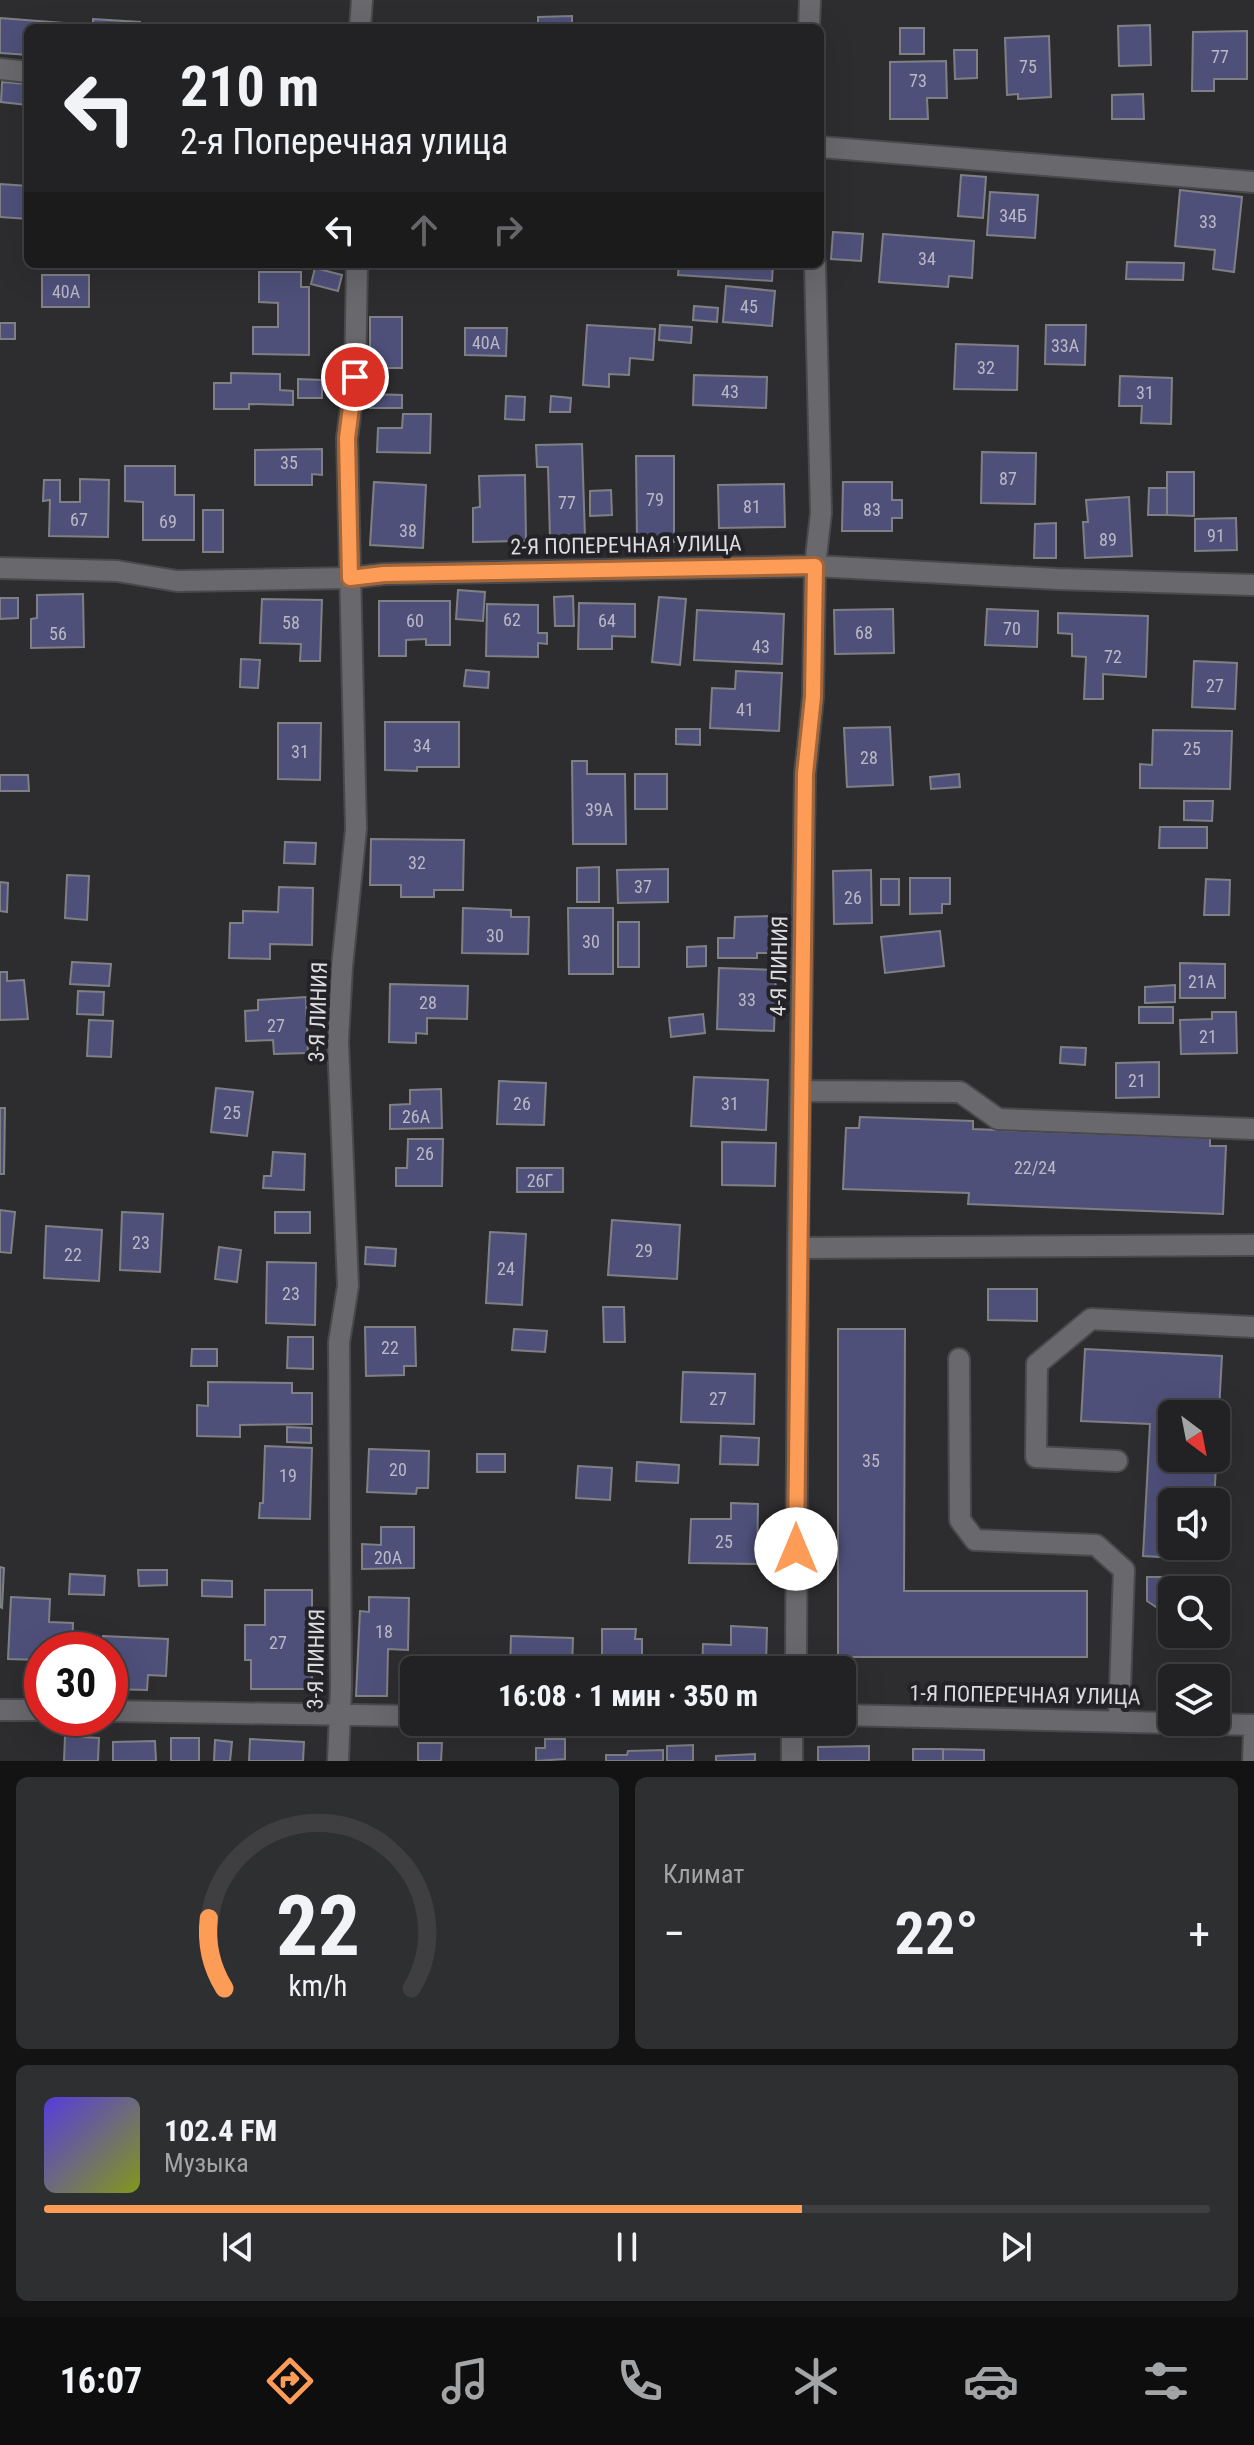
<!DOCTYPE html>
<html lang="ru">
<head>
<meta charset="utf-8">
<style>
  :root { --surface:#222224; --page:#2e2f31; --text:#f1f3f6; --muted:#a2a4a6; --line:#3f3f41; --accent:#fd9c56 }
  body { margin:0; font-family:"Roboto Condensed",sans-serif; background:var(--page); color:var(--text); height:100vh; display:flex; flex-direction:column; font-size:30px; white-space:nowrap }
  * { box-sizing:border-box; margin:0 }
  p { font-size:26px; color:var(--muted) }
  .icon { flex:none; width:44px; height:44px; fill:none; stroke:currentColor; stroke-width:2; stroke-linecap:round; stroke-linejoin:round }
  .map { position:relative; height:1761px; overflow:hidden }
  .side { display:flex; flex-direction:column; gap:16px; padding:16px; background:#131314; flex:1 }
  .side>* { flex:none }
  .top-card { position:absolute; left:24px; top:24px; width:800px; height:244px; border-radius:12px; box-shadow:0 8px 32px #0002,0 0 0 2px var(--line); background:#222224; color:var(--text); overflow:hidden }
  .needle { width:52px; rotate:148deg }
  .fabs { position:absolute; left:1158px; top:1400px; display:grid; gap:16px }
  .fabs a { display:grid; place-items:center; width:72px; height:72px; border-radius:12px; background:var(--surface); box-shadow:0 8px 32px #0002,0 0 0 2px var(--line); font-size:40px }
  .speed { position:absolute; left:24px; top:1632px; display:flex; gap:16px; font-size:40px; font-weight:700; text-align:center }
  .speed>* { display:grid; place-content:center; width:104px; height:104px; border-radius:50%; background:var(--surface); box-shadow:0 8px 32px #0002,0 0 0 2px var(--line); line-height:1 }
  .speed .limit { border:12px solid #d22; background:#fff; color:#111 }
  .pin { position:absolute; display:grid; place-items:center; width:68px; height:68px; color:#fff; margin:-34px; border:4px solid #fff; border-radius:50%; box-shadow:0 2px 8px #0007 }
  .me { position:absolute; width:88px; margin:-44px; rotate:0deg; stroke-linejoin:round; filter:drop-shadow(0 0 6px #0008) }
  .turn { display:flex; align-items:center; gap:28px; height:168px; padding:0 24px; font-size:36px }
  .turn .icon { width:104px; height:104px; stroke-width:2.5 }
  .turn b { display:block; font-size:56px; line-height:68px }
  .lanes { display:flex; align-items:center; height:76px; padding:0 24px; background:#0003; justify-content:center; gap:40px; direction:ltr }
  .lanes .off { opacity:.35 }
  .big { font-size:60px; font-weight:700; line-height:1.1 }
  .side .tile { flex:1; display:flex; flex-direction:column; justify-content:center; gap:12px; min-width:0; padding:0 28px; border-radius:12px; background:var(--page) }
  .side .dial { align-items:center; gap:0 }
  .dial svg { height:208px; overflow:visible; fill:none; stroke:var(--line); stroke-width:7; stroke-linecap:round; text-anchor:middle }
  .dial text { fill:var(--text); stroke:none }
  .song { display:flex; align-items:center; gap:24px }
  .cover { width:96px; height:96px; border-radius:12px; background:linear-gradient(135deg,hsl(250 70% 55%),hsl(70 70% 35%)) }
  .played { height:8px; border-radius:4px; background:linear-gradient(90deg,var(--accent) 65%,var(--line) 65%) }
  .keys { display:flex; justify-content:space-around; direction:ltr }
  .heat { display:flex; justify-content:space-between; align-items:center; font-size:44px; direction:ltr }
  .side .tiles { flex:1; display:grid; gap:16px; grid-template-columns:1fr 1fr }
  .tile:last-child { grid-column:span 2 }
  .trip { position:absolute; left:400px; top:1656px; width:456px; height:80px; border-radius:12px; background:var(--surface); box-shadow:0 8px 32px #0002,0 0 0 2px var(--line); font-weight:700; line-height:80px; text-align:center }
  .menu { display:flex; height:128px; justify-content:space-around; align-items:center; background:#0e0e0e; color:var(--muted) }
  .menu .icon { width:56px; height:56px }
  .menu .selected { color:var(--accent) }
  .menu b { font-size:36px; color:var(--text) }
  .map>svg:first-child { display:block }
  .building { fill:#4f507a; stroke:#7f8084; stroke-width:2; fill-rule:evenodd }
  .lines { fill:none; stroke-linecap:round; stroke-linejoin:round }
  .minor-casing { stroke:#49494b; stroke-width:24 }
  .minor { stroke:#69696d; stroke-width:20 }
  .route-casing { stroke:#a46538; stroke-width:20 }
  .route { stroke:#fd9c56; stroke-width:14 }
  .labels { text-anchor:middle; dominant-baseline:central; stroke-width:8; stroke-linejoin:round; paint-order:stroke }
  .number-label { font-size:18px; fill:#b9b9c5 }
  .street-label { font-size:22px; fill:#dcdcde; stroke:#232327 }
</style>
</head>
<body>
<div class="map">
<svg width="1254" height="1761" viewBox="0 0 1254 1761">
  <rect width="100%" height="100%" fill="#2d2d30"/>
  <!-- building -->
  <path class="building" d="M572,16V28H538V17Z
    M0,18L63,23L62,28H28V55L0,53Z
    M93,19L140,22V28H93Z
    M504,24H526V28H504Z
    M1150,25L1151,65L1119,66L1118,26Z
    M900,28H924V54H900Z
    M1247,31V79H1214V91H1192L1193,32Z
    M1049,36L1051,97L1018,99V94L1007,95L1005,38Z
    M954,50H977V78L955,79Z
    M946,61L947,98H927L928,119H890V62Z
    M2,82L28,84L27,105L1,102Z
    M1143,94L1144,119H1112V95Z
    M961,175L986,177L983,218L958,216Z
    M0,184L28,186V219L0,217Z
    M1180,190L1242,197L1234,272L1213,269L1215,250L1175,246Z
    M990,192L1038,195L1035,238L987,235Z
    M833,232L863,234L861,261L831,259Z
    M883,234L974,241L972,278L949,276L948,287L879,282Z
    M1127,262L1184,263L1183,280L1126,279Z
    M679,264H773L772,281L678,275Z
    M315,268L342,275L338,291L311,284Z
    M259,272H301V287H309V355L253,354V327H278V303L259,302Z
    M42,275H89V307H42Z
    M726,286L775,291L772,326L723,322Z
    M694,306L718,308L717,322L693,320Z
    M370,317H402V368H370Z
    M0,323H15V339H0Z
    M587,325L655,329L653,360L630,358L629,375L609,374V387L583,385Z
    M660,325L692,327L691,343L659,340Z
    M1046,325H1086L1085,365L1045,364Z
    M465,328H507L506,356L465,355Z
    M956,344L1018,346L1017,390L954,389Z
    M231,373L280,374V390L293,391V405L249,404V409H214V383H231Z
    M694,375L767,377L766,408L693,405Z
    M1120,376L1172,378L1171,424L1141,423L1142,406H1119Z
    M298,379L322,380V398H298Z
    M370,394L402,395V408H370Z
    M506,396L525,397L524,420L505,419Z
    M551,396L571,398L570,412H550Z
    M403,414H431L430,453L377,452L378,428H402Z
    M582,444L585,537L550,538L548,467H537L536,445Z
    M322,449V475L312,474V485H255V450Z
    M982,452L1036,453L1035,504L981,503Z
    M636,456H674V542H637Z
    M125,466H175V495H194V540H143V502L125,501Z
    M1167,472H1194V516L1167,515Z
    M525,475L526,541L473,542V508L480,507L479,476Z
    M80,479L109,480L108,537L49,536L50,500L43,501L44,480H60V502H80Z
    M374,482L426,485L423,548L370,545Z
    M843,482H892V500H902V518H892V531H842Z
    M784,484L785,527L719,528L718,485Z
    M1149,488H1167V515H1148Z
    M611,490L612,515L590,516V491Z
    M1129,497L1132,556L1085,558L1083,522H1088L1086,500Z
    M203,510H223V552H203Z
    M1236,518L1237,550L1195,551V519Z
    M1056,523V558H1034L1035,524Z
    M458,590L485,592L483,621L456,619Z
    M83,594L84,647L31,648V619L37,618V595Z
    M573,596L574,626H555L554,597Z
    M659,597L686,599L680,665L652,662Z
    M0,598H18V618L0,619Z
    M262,599L322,600L320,661H300L301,644L260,643Z
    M379,601H450V645H426V639L406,640V656H379Z
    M579,603L635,604V637L612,636V649H578Z
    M487,604L538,605V633H547V644L538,643V657L486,656Z
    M893,609L894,653L835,654L834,610Z
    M987,609L1038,611L1037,647L985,645Z
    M697,610L784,614L782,664L694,660Z
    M1058,613L1148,616L1146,677L1103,674V699H1084L1086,657L1072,656V634L1058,633Z
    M241,659L260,660L258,688L240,687Z
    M1194,661L1237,663L1235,709L1192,707Z
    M466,670L489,672L488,688L464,686Z
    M736,671L782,673L779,731L710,728L712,688L735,689Z
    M385,722H459V767H417V771L385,770Z
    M278,723H321L320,780L278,779Z
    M890,727L893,785L847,787L844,728Z
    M676,729H700V745L676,744Z
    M1153,730L1232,731L1230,789L1140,788V764L1152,765Z
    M572,761H587V774H625L626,844H573Z
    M635,774H667V809H635Z
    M959,774L960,787L931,789L930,777Z
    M0,775H28L29,791H0Z
    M1184,801H1213L1212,821L1184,820Z
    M1160,827H1207V848H1159Z
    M371,839L464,840L463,890H434V897H401V885H370Z
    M285,842L316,843L315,864L284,863Z
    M599,867V902H577V868Z
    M668,869V902L618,903L617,870Z
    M871,870L872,923L834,924L833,871Z
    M67,875L89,876L87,920L65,918Z
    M910,878H950V904H942V913L910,914Z
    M881,879H899V905H881Z
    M1206,879L1230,880L1229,915H1204Z
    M0,882L8,883L7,912L0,911Z
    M279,887L313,888L312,945L270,944V959L229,958L230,923H243V911L278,912Z
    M463,908L511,910V917H529L528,954L462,953Z
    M568,908H613V974H569Z
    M772,916L773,953H757V958H718V938H734L735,917Z
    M618,922H639V967H618Z
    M940,931L944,966L885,973L881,937Z
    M706,946V966L687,967V947Z
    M72,962L111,964L109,986L70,984Z
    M1180,963L1225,964V998H1180Z
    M719,968L776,970L774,1031L717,1029Z
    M0,972H7V981L24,980L28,1019L0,1020Z
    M390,984L468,986L467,1019L427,1018V1034L416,1033V1043L389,1042Z
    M1175,985V1002L1145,1003V987Z
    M78,991L104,992L103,1015L77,1014Z
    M306,997L308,1053L274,1054L273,1040L246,1041L245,1011L258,1010V1000Z
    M1139,1007H1173V1023H1139Z
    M1212,1012H1236L1237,1053L1181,1054L1180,1020L1212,1019Z
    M703,1014L705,1033L671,1037L669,1018Z
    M89,1020L113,1021L111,1057L87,1056Z
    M1061,1047L1086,1048L1085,1065L1060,1063Z
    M1159,1062V1097L1116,1098V1063Z
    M694,1077L768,1080L766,1130L691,1126Z
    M499,1081L546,1083L544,1125L497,1124Z
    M216,1088L253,1092L247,1136L211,1132Z
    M441,1089L442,1128L390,1129V1105L410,1104V1090Z
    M0,1108H5L4,1174H0Z
    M860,1117L973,1121V1129L1210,1138V1146H1226L1223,1214L968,1204L969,1193L843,1189L846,1128H859Z
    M408,1139H443L442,1186H396V1168H407Z
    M722,1142L776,1143L775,1186L722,1185Z
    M273,1152L305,1154L304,1190L263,1188L264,1176H271Z
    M517,1168H563V1192H517Z
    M0,1210L15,1212L11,1253L0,1252Z
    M122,1212L163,1214L160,1272L120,1270Z
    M275,1212H310V1233H275Z
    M612,1220L680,1225L677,1279L608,1275Z
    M46,1226L102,1230L99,1281L44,1278Z
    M490,1232L526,1234L522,1305L486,1303Z
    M219,1247L241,1250L237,1282L215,1279Z
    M366,1247L396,1249L395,1266L365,1264Z
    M267,1262L316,1263L315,1325L266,1323Z
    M988,1289H1037V1321L988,1320Z
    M603,1307H624L625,1342H604Z
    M365,1327H415L416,1366H404V1375L366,1376Z
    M514,1329L547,1331L545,1352L512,1350Z
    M838,1329H905L904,1591H1087V1657H838Z
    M288,1337H313V1369L287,1368Z
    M192,1349H217V1366H191Z
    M1085,1349L1222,1356L1214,1502H1172V1546H1212L1211,1560L1143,1556L1150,1424L1081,1421ZM1172,1414H1216V1458H1172Z
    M683,1372L755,1374L754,1424L681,1422Z
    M208,1382L292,1383V1393H312V1424L240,1425V1437L197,1436V1405L208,1406Z
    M287,1427L311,1428V1443L287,1442Z
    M721,1436L759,1438L758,1465L720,1464Z
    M265,1446L312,1448L310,1519L259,1518L260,1503H263Z
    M369,1449L429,1451L428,1488H417L416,1494L367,1492Z
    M477,1454H505V1472H477Z
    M637,1462L679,1465L678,1483L636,1481Z
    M578,1466L612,1468L610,1500L576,1498Z
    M731,1503L758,1504L757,1564L689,1563L691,1519H731Z
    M381,1527H414V1568L362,1569V1544L381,1545Z
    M0,1567L4,1568L2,1608L0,1607Z
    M138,1570H167V1585L139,1586Z
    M70,1574L105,1576L104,1595L69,1594Z
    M1147,1577H1208V1590H1172V1611H1162L1147,1601Z
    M202,1580L232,1581V1597L202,1596Z
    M265,1590H312V1689H251V1660H245V1625H265Z
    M11,1597L50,1599L49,1622L73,1623L72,1650H42V1660L8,1659Z
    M369,1597L409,1598L408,1650L388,1649L387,1696H356L360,1611L369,1612Z
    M731,1626L767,1628L766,1667H758V1670H702L703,1644L731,1645Z
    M602,1629H636L635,1639H642V1670H602Z
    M103,1636L168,1639L166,1676L148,1675L147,1690L110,1689V1650H103Z
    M511,1636L573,1638L572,1670H510Z
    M65,1736L99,1738L98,1761H64Z
    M171,1738H199V1761H171Z
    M250,1739L304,1742L303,1761H249Z
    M545,1739H565V1759L536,1761V1748H545Z
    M215,1740L232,1742L230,1761H214Z
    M155,1741L156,1761H113V1742Z
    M418,1743H442L441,1761H418Z
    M693,1745V1761H667V1746Z
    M869,1746V1761H818V1747Z
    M913,1749H943V1761H913Z
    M943,1749L984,1750V1761H943Z
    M663,1750V1761H606V1755H627L628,1751Z
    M755,1754V1761H716V1756Z"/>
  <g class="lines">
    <!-- minor casing -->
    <g class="minor-casing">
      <path id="minor" d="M360,28L362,0
        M809,28L810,0
        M0,69L28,72
        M820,147L1254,182
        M0,568L117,571L177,581L350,578L384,574L815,566L1057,579L1254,585
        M802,1091L960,1092L998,1119L1254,1129
        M798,1248L1254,1245
        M959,1359L960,1520L975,1540L1096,1545L1124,1570L1119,1720
        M1117,1461L1036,1457L1037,1364L1091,1319L1254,1327
        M796,1670L798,1248L805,774L813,697L815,566L821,513L815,264
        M0,1710H42
        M110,1711L414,1716
        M842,1715L1254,1725
        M792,1722V1761
        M338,1761L341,1686L339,1342L348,1286L338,1041L342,967L356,829L347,438L355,377L357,264
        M1253,1761L1254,1729"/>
    </g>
    <!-- minor -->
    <use href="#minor" class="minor"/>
  </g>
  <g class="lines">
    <!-- route casing -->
    <g class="route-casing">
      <path id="route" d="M355,377L347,438L350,578L384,574L815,566L813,697L805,774L796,1549"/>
    </g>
    <!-- route -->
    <use href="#route" class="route"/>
  </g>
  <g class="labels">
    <!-- number labels -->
    <g class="number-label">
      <text x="1220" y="56">77</text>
      <text x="1028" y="66">75</text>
      <text x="918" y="80">73</text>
      <text x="1013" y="215">34Б</text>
      <text x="1208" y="221">33</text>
      <text x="927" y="258">34</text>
      <text x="66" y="291">40А</text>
      <text x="749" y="306">45</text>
      <text x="486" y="342">40А</text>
      <text x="1065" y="345">33А</text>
      <text x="986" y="367">32</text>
      <text x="730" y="391">43</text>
      <text x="1145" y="392">31</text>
      <text x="289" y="462">35</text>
      <text x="1008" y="478">87</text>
      <text x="655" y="499">79</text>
      <text x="567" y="502">77</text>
      <text x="752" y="506">81</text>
      <text x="872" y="509">83</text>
      <text x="79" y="519">67</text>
      <text x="168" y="521">69</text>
      <text x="408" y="530">38</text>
      <text x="1216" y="535">91</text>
      <text x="1108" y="539">89</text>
      <text x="512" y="619">62</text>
      <text x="415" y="620">60</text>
      <text x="607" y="620">64</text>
      <text x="291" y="622">58</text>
      <text x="1012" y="628">70</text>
      <text x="864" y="632">68</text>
      <text x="58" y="633">56</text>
      <text x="761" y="646">43</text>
      <text x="1113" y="656">72</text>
      <text x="1215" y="685">27</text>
      <text x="745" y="709">41</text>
      <text x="422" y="745">34</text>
      <text x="1192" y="748">25</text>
      <text x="300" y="751">31</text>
      <text x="869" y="757">28</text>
      <text x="599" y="809">39А</text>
      <text x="417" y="862">32</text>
      <text x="643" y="886">37</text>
      <text x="853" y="897">26</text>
      <text x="495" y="935">30</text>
      <text x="591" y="941">30</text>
      <text x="1202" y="981">21А</text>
      <text x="747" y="999">33</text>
      <text x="428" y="1002">28</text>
      <text x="276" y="1025">27</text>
      <text x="1208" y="1036">21</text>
      <text x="1137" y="1080">21</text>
      <text x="522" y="1103">26</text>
      <text x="730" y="1103">31</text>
      <text x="232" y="1112">25</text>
      <text x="416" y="1116">26А</text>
      <text x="425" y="1153">26</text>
      <text x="1035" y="1167">22/24</text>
      <text x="540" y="1180">26Г</text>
      <text x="141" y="1242">23</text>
      <text x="644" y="1250">29</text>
      <text x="73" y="1254">22</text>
      <text x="506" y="1268">24</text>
      <text x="291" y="1293">23</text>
      <text x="390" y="1347">22</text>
      <text x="718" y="1398">27</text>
      <text x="871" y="1460">35</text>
      <text x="398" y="1469">20</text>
      <text x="288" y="1475">19</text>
      <text x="724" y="1541">25</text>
      <text x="388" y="1557">20А</text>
      <text x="384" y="1631">18</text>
      <text x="278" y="1642">27</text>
    </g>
    <!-- street labels -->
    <g class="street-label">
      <text transform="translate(626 545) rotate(-1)">2-Я ПОПЕРЕЧНАЯ УЛИЦА</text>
      <text transform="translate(779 966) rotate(-89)">4-Я ЛИНИЯ</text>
      <text transform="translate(318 1012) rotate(-88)">3-Я ЛИНИЯ</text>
      <text transform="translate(316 1659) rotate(-89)">3-Я ЛИНИЯ</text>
      <text transform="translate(1025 1695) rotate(1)">1-Я ПОПЕРЕЧНАЯ УЛИЦА</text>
    </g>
  </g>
</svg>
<div class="fabs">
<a><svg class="needle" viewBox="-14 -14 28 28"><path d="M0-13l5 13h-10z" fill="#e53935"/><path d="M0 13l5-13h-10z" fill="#a2a4a6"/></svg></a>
<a><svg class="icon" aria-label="sound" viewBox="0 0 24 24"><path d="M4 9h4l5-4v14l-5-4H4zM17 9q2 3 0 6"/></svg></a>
<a><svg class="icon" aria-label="search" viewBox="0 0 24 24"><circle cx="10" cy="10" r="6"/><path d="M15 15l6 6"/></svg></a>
<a><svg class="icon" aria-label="layers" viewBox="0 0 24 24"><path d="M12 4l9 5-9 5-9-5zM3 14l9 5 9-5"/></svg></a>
</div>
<div class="speed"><div class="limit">30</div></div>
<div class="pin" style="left:355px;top:377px;background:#d93025"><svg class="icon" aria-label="arrive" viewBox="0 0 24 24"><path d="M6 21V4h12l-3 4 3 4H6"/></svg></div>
<svg class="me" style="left:796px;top:1549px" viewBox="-20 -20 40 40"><circle r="19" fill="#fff"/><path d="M0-13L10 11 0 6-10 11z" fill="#fd9c56"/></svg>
<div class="trip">16:08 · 1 мин · 350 m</div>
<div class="top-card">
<div class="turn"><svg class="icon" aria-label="left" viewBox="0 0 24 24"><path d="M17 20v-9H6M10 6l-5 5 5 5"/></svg><div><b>210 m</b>2-я Поперечная улица</div></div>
<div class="lanes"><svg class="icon" aria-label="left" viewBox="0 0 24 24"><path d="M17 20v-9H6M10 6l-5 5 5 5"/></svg><svg class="icon off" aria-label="ahead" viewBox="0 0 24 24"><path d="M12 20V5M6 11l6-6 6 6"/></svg><svg class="icon off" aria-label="right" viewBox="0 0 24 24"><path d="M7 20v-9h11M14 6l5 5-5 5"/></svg></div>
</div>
</div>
<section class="side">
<div class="tiles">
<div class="tile dial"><svg viewBox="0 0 100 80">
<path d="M14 69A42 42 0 1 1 86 69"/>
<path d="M14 69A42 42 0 0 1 8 42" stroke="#fd9c56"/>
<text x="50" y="56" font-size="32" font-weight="700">22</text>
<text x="50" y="72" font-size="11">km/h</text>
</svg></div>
<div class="tile"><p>Климат</p>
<div class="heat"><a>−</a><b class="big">22°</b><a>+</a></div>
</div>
<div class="tile">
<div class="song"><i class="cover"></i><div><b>102.4 FM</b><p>Музыка</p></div></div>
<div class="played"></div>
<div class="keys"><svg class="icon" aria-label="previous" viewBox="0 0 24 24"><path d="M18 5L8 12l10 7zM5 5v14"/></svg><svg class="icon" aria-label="pause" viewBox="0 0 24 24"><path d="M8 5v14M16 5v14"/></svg><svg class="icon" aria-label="next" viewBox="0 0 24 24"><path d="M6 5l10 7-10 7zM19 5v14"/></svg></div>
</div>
</div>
</section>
<nav class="menu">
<b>16:07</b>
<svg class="icon selected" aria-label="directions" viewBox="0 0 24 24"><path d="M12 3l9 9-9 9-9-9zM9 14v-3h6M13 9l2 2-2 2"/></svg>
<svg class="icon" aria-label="music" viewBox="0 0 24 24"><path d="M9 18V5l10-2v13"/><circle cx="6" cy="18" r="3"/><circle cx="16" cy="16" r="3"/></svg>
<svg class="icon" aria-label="phone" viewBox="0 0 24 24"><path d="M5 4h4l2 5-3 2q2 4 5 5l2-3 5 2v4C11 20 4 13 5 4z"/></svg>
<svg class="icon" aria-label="climate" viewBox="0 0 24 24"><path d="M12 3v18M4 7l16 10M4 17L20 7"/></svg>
<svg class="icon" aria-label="car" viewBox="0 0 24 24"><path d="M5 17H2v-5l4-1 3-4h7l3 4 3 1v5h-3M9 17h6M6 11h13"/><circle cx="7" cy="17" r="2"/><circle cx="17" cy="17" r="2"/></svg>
<svg class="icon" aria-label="filters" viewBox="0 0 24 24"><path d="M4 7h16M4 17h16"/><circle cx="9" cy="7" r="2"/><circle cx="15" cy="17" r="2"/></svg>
</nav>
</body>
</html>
